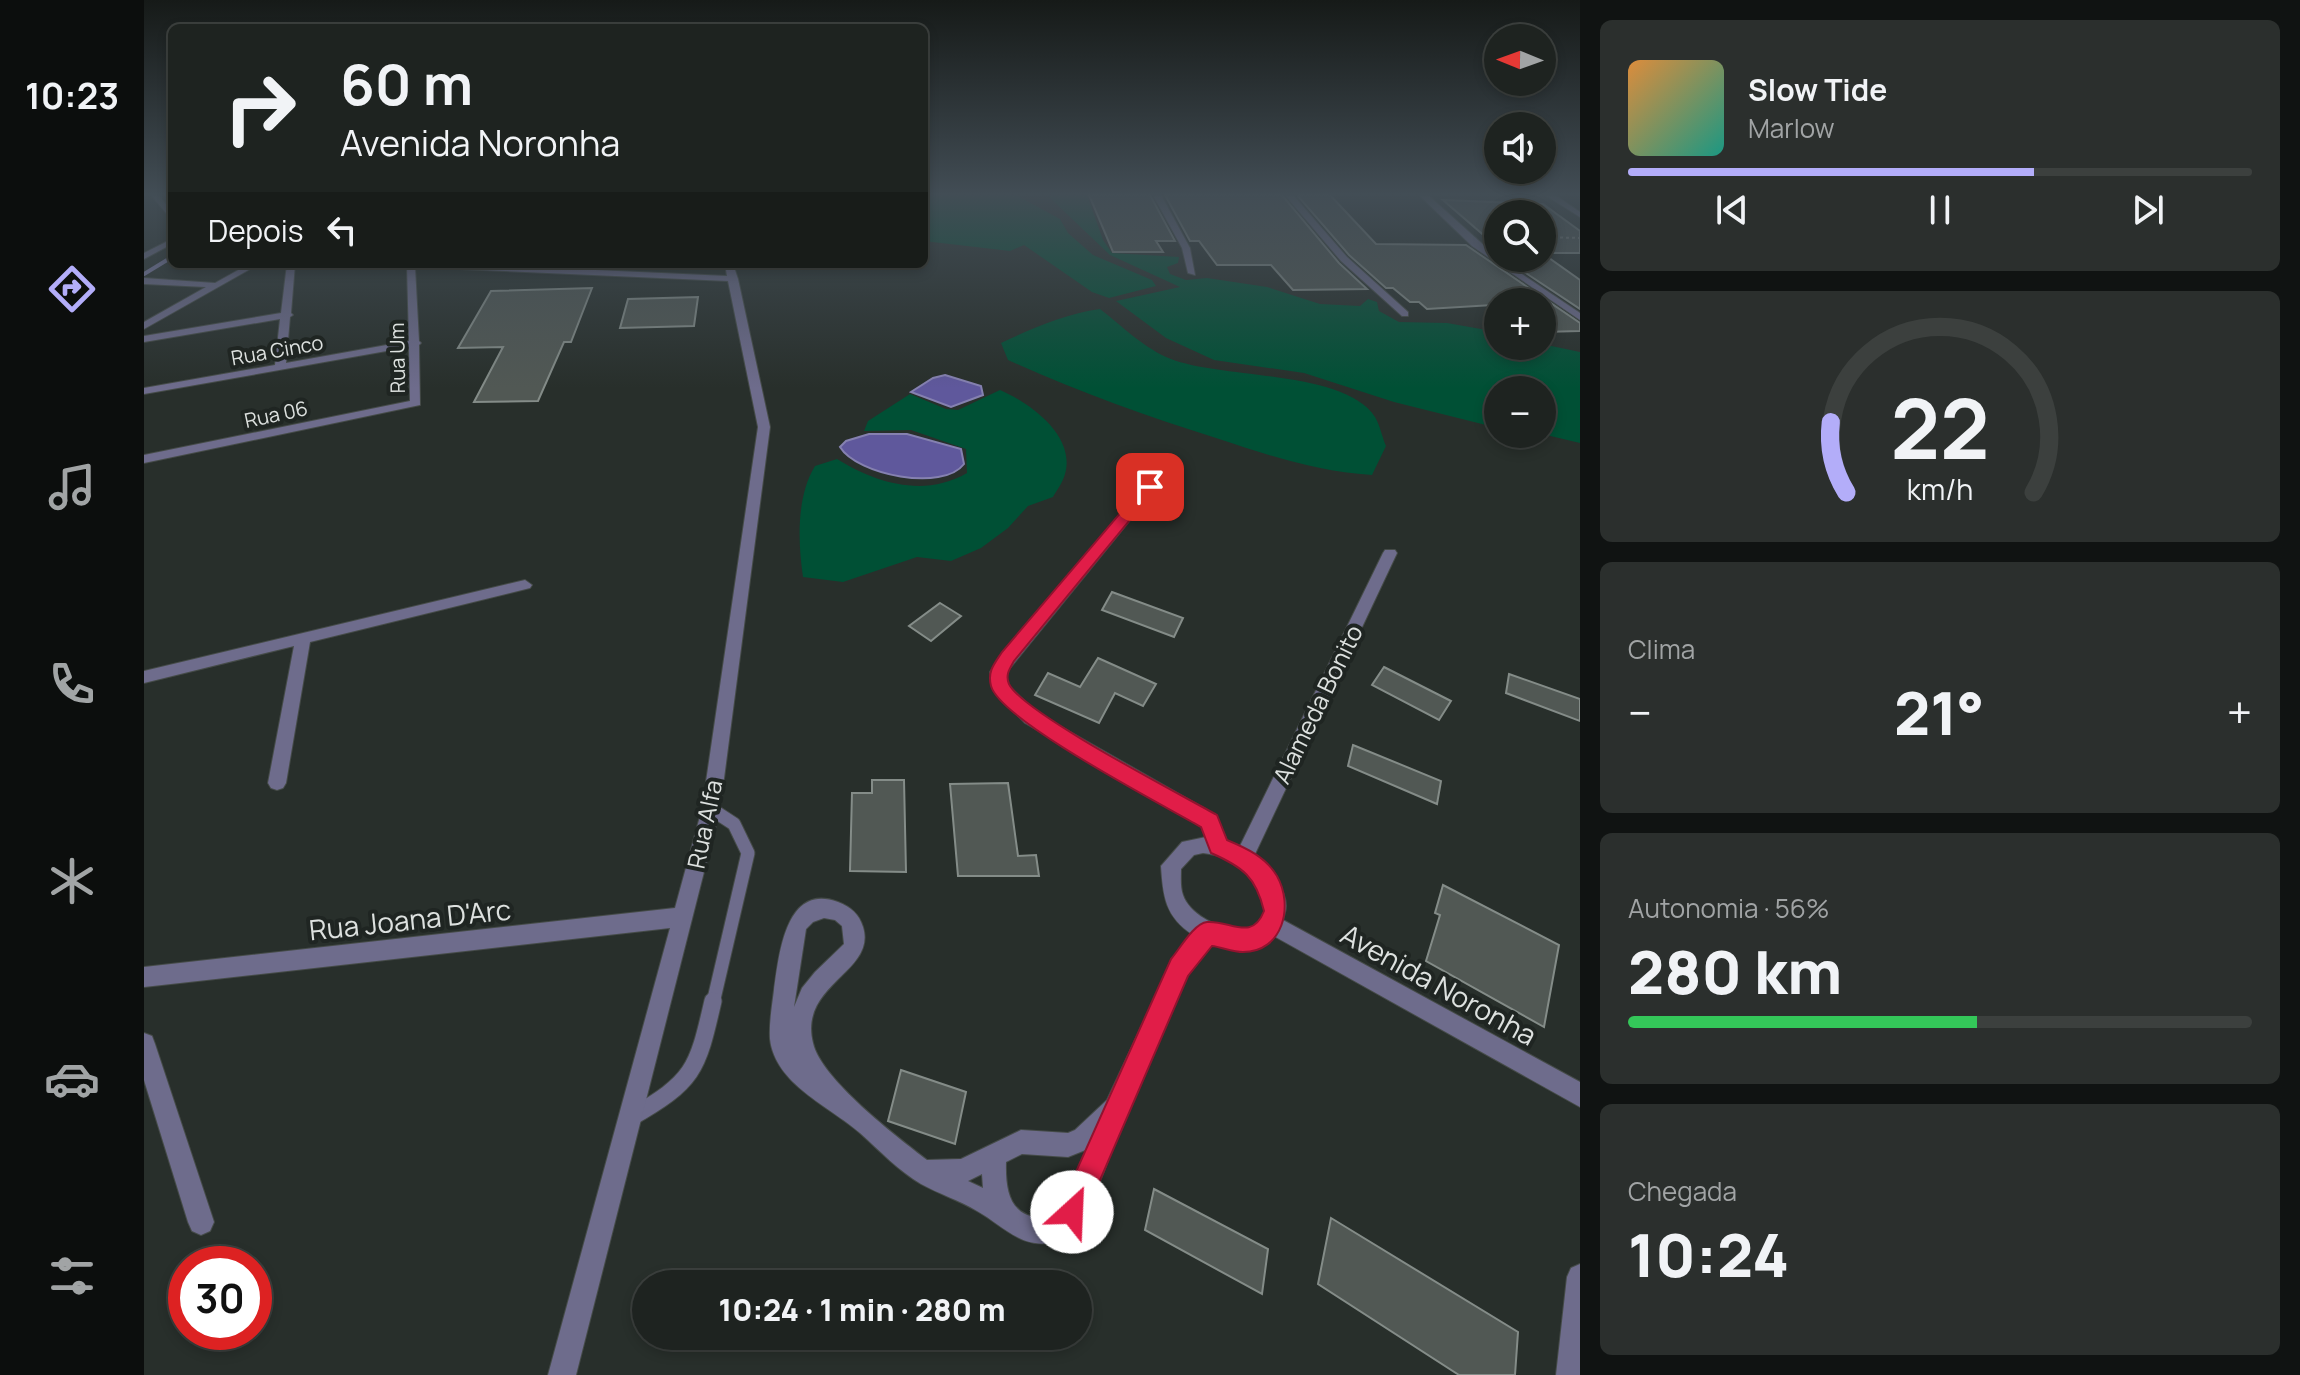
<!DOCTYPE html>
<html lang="pt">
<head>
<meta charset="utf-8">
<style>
  :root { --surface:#1e2320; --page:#2b2f2d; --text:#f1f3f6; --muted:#a1a4a5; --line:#3c403e; --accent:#b3adf9 }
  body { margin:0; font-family:Manrope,sans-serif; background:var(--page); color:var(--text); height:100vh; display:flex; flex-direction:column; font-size:30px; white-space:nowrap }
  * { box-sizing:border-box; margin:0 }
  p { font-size:26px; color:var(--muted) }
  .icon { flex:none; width:44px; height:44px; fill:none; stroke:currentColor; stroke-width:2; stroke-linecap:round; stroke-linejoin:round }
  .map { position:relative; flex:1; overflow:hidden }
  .panel { display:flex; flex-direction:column; gap:20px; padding:20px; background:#101312; width:720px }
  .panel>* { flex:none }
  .banner { position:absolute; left:24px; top:24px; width:760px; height:244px; border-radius:12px; box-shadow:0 4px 12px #0003,0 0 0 2px var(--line); background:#1e2320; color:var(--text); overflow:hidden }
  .needle { width:52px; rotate:271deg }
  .fabs { position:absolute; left:1340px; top:24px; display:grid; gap:16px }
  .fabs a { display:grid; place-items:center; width:72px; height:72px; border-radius:50%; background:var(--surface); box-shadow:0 4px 12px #0003,0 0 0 2px var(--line); font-size:40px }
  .speed { position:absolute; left:24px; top:1246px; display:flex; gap:16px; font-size:40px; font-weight:700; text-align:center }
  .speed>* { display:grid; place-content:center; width:104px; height:104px; border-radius:50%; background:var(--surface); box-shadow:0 4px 12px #0003,0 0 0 2px var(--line); line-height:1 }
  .speed .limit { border:12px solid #d22; background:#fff; color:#111 }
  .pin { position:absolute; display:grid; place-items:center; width:68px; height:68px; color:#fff; margin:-34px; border-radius:16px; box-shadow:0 4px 12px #0006 }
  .me { position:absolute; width:88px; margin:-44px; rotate:25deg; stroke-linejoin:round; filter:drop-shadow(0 0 6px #0008) }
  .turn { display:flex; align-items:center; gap:28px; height:168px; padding:0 40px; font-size:36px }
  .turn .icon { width:104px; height:104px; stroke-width:2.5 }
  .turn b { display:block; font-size:56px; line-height:68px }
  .then { display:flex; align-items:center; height:76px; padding:0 40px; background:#0003; gap:16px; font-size:30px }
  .big { font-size:60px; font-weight:800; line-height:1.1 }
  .panel .widget { flex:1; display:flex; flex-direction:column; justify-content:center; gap:12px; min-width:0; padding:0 28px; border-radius:12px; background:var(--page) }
  .panel .dial { align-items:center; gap:0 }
  .dial svg { height:208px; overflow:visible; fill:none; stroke:var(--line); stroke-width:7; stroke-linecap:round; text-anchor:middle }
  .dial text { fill:var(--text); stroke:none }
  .song { display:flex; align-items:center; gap:24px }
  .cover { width:96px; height:96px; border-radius:12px; background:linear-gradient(135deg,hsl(30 70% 55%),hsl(170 70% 35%)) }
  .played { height:8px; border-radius:4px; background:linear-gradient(90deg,var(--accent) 65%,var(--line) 65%) }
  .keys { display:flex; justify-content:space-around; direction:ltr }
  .heat { display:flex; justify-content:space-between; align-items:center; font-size:44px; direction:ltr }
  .charge { height:12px; border-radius:6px; background:linear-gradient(90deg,#34c759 56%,var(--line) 0) }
  .trip { position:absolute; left:488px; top:1270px; width:460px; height:80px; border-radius:40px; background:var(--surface); box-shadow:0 4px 12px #0003,0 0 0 2px var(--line); font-weight:800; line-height:80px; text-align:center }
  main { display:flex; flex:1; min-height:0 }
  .tab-bar { display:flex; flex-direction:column; width:144px; justify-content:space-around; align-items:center; background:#0c0e0d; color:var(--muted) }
  .tab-bar .icon { width:56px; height:56px }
  .tab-bar .current { color:var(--accent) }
  .tab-bar b { font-size:36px; color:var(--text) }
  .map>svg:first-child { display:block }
  .green { fill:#005035 }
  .water { fill:#5f589c; stroke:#8581b0; stroke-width:2 }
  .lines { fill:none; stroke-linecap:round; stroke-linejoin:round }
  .stream { stroke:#8581b0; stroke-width:4 }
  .building { fill:#515854; stroke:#848c88; stroke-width:2 }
  .lane-far1-casing { stroke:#454b48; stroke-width:15 }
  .lane-casing { stroke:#454b48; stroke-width:19 }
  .street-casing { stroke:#454b48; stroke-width:2 }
  .path { stroke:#848986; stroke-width:2; stroke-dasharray:3 3; stroke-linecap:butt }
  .lane-far1 { stroke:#6e6c8c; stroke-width:13 }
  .lane { stroke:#6e6c8c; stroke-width:17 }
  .street { fill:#6e6c8c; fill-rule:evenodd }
  .route { fill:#e11d48; stroke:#92132f; stroke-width:2 }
  .labels { text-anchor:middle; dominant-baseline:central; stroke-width:8; stroke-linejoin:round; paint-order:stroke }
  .far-street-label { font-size:20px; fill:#dde1df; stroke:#1f2522 }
  .street-label { font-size:24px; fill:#dde1df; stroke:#1f2522 }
  .near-street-label { font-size:28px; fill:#dde1df; stroke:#1f2522 }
</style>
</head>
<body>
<main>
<nav class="tab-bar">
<b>10:23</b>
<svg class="icon current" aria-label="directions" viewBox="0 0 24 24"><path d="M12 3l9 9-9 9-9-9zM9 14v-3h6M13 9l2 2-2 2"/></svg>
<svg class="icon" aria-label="music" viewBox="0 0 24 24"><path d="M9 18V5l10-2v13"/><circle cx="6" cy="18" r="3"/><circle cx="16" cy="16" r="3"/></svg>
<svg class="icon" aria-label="phone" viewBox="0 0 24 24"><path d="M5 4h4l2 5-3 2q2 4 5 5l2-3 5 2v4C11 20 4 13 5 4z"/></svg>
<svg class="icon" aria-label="climate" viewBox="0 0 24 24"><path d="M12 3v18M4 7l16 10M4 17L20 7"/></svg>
<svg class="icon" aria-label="car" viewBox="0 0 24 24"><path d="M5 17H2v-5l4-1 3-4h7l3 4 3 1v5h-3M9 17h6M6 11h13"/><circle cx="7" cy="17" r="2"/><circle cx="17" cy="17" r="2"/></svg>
<svg class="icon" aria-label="filters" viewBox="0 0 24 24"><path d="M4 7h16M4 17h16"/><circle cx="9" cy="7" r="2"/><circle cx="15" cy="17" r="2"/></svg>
</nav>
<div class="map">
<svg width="1436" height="1375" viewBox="0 0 1436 1375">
  <rect width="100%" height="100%" fill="#282f2b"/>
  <!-- green -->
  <path class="green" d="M780,195H872L916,219L924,233L949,255L1008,280L1012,286L965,298L948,292L880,245L866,251L780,241Z
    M903,195H943L959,240L968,253L1035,257L1034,263L1023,267L1026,274L1042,280L1063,278L1123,287L1176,304L1216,306L1224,299L1233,302L1235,311L1255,322L1303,323L1354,332V346L1398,344L1436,352V443L1398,434V390H1354V428L1250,402L1160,373L1070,360L1022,338L972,301L1036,287L966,255Z
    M956,309C978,326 1001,349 1027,359C1078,379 1201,370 1231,417C1236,425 1238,437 1242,446L1228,475C1170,471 1127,456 1072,438C1001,416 932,391 864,360L857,343C889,328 921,314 956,309Z
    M856,390C886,403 932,436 921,474C919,482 913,490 909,497L884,506L864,528L837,548L807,561L773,557L699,582L659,577C654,543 652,497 671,466L693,459C732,483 780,498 823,473L822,449L767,430L720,431L724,421L766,394L802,409L814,410Z"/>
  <!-- water -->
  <path class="water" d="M801,375L837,386L839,395L807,407L767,392L789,378Z
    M725,434H763L817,449L820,464C799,492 713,475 696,447L702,441Z"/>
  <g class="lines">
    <!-- stream -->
    <path class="stream" d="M0,274L28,257"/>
  </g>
  <!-- building -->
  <path class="building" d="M945,195H1006L1031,241H1012L1019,252H969Z
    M1021,195H1138L1195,263L1223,289L1149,290L1127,265H1073L1055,241H1046Z
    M1153,195H1186L1232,244L1322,245L1436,323V331L1398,332V302L1283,309L1275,302H1266L1249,288H1242L1205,255Z
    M1299,200L1399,204L1436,231V253H1398L1436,280V309L1359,258H1398V214H1354V254L1344,245H1351Z
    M448,288L427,342H420L394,401L330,402L359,347L314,348L347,291Z
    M554,297L550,326L476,328L484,299Z
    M968,592L1039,618L1030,637L958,610Z
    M796,603L817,616L787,641L765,626Z
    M954,658L1012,684L999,706L971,693L955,723L891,695L904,673L936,687Z
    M1240,667L1307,701L1295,720L1228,685Z
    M1365,674L1436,699V721L1362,693Z
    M1209,745L1297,781L1293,804L1204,766Z
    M728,780H760L762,872L706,871L708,793H728Z
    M864,783L874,856L892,855L895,876H814L806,784Z
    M1299,885L1415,945L1400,1027L1282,961L1296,915L1291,913Z
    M757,1070L822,1092L811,1144L744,1121Z
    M1010,1189L1124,1249L1118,1294L1001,1230Z
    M1187,1218L1374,1332L1371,1375H1315L1174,1284Z"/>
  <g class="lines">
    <!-- lane-far1 casing -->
    <g class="lane-far1-casing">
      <path id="lane-far1" d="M567,809L590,824L604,853L569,1003"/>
    </g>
    <!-- lane casing -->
    <g class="lane-casing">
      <path id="lane" d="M486,1118C550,1081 553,1071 569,1001"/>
    </g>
    <!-- street casing -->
    <g class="street-casing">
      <path id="street" d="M7,195H15L28,213V220Z
        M1009,195H1017L1046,248L1051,275L1044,273L1038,248Z
        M1141,195H1149L1203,257L1264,312V316H1258L1197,261Z
        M1275,195H1284L1354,258L1436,313V320L1328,246Z
        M1401,195H1411L1436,212V217Z
        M28,239V244L0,259V253Z
        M105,264H115L0,329V322L62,287L0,284V278L71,283Z
        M143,264H151L147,313L149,315L146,317L142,363L265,341L263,267L256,264H318L583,276L581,264H589L594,279L626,427L576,809L432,1375H404L526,928L0,987V967L531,908L558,809L614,427L584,281L271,267L275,341L277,343L275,345L276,405L0,463V455L266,401L265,347L0,394V388L131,365L136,319L0,342V336L137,313Z
        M1026,459L1032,463L1030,466L862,673L864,685L893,713L1072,815L1083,841L1096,846L1239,553L1241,550H1251L1253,553L1111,854C1124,864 1142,890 1142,906C1142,911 1140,915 1139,920L1436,1082V1107L1128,935C1109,949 1090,949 1067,944C1059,955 1048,966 1041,978C1019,1020 999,1067 981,1112C970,1141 945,1231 915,1241C879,1252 860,1226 833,1211C815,1200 795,1194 777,1184C755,1171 736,1151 716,1133C685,1106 631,1084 626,1039C625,1023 628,1006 630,990C635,956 641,882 694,902C707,907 715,914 719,927C733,972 654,984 669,1043C677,1079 753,1137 783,1160L817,1159L877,1130L924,1133L931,1130L963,1100L1028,961L1049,935C1021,917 1019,896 1017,866L1038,842L1062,837L1059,826L881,723L850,691L846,672L1022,460ZM1059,853C1096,858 1110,872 1123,905C1122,909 1122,914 1119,918C1101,944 1047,920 1039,895C1036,887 1037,877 1037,869L1050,855ZM680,918L691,920L698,926L700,944L671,972L658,988L650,1007L662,929L669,922ZM944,1149L924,1193L906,1217C868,1221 861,1195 862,1162L878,1154L924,1157ZM838,1174L839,1188L824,1181Z
        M381,580L388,585L386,588L166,642L142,783L139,788L133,790L127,788L124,783L150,646L0,683V671Z
        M0,1033L8,1036L11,1044L70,1222L66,1231L57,1235L48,1231L44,1222L0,1080Z
        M1436,1264V1375H1412L1423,1277L1427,1268Z"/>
    </g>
    <!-- path -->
    <path class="path" d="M1398,237L1436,238"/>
    <!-- lane-far1 -->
    <use href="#lane-far1" class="lane-far1"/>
    <!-- lane -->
    <use href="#lane" class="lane"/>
    <!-- street -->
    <use href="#street" class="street"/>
  </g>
  <!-- sky -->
  <linearGradient id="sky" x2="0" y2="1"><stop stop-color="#161a18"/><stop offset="0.5" stop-color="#424d55"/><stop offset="1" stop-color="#424d55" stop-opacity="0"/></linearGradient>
  <rect width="1436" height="388" fill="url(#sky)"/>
  <!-- route -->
  <path class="route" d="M1001,484L1013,487L870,661C866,668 861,675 865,684C879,713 1036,794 1073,815L1083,840C1102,848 1122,857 1133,876C1150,906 1139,952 1099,952C1089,952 1077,947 1068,946L1044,976L938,1222L928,1227L918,1222L914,1212L1027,959C1035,950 1050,923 1063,922C1086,920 1108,942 1120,911C1112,877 1099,867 1067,853L1057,827C1019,805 857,721 847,686C843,671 851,663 858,652Z"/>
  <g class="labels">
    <!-- far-street labels -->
    <g class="far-street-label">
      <text transform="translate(133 350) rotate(-10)">Rua Cinco</text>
      <text transform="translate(253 358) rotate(-91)">Rua Um</text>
      <text transform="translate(132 414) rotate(-12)">Rua 06</text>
    </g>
    <!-- street labels -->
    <g class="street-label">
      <text transform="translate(1173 704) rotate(-64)">Alameda Bonito</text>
      <text transform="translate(560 824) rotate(-78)">Rua Alfa</text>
    </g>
    <!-- near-street labels -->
    <g class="near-street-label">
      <text transform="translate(266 919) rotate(-6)">Rua Joana D'Arc</text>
      <text transform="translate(1295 984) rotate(29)">Avenida Noronha</text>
    </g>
  </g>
</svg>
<div class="fabs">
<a><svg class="needle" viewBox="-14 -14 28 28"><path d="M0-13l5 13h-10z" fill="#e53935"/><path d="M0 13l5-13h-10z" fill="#a1a4a5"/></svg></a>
<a><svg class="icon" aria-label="sound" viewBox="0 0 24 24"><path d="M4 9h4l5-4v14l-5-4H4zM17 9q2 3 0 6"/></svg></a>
<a><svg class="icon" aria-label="search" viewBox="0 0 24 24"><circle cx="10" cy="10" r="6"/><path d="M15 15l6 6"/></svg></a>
<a>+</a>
<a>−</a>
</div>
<div class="speed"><div class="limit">30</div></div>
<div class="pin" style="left:1006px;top:487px;background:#d93025"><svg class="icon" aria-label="arrive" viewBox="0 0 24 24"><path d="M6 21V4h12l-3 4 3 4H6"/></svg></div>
<svg class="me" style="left:928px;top:1212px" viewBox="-20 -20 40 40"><circle r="19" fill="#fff"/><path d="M0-13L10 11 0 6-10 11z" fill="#e11d48"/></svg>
<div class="trip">10:24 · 1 min · 280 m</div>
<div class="banner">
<div class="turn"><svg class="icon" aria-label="right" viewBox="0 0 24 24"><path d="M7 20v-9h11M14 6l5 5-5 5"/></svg><div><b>60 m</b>Avenida Noronha</div></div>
<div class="then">Depois<svg class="icon" aria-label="left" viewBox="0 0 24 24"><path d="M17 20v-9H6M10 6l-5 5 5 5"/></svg></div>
</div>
</div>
<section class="panel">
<div class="widget">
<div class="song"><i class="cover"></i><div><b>Slow Tide</b><p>Marlow</p></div></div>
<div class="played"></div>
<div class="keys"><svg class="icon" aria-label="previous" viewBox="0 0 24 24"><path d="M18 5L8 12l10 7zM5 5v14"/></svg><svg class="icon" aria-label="pause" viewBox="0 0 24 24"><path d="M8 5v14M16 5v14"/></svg><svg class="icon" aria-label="next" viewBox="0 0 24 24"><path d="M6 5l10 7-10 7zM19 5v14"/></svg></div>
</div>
<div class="widget dial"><svg viewBox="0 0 100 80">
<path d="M14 69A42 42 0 1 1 86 69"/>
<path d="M14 69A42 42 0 0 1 8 42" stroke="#b3adf9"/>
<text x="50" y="56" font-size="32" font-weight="700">22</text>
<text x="50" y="72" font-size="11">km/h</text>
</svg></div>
<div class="widget"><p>Clima</p>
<div class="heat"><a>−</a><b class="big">21°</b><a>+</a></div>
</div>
<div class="widget"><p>Autonomia · 56%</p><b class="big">280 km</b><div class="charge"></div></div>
<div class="widget"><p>Chegada</p><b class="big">10:24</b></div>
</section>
</main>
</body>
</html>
